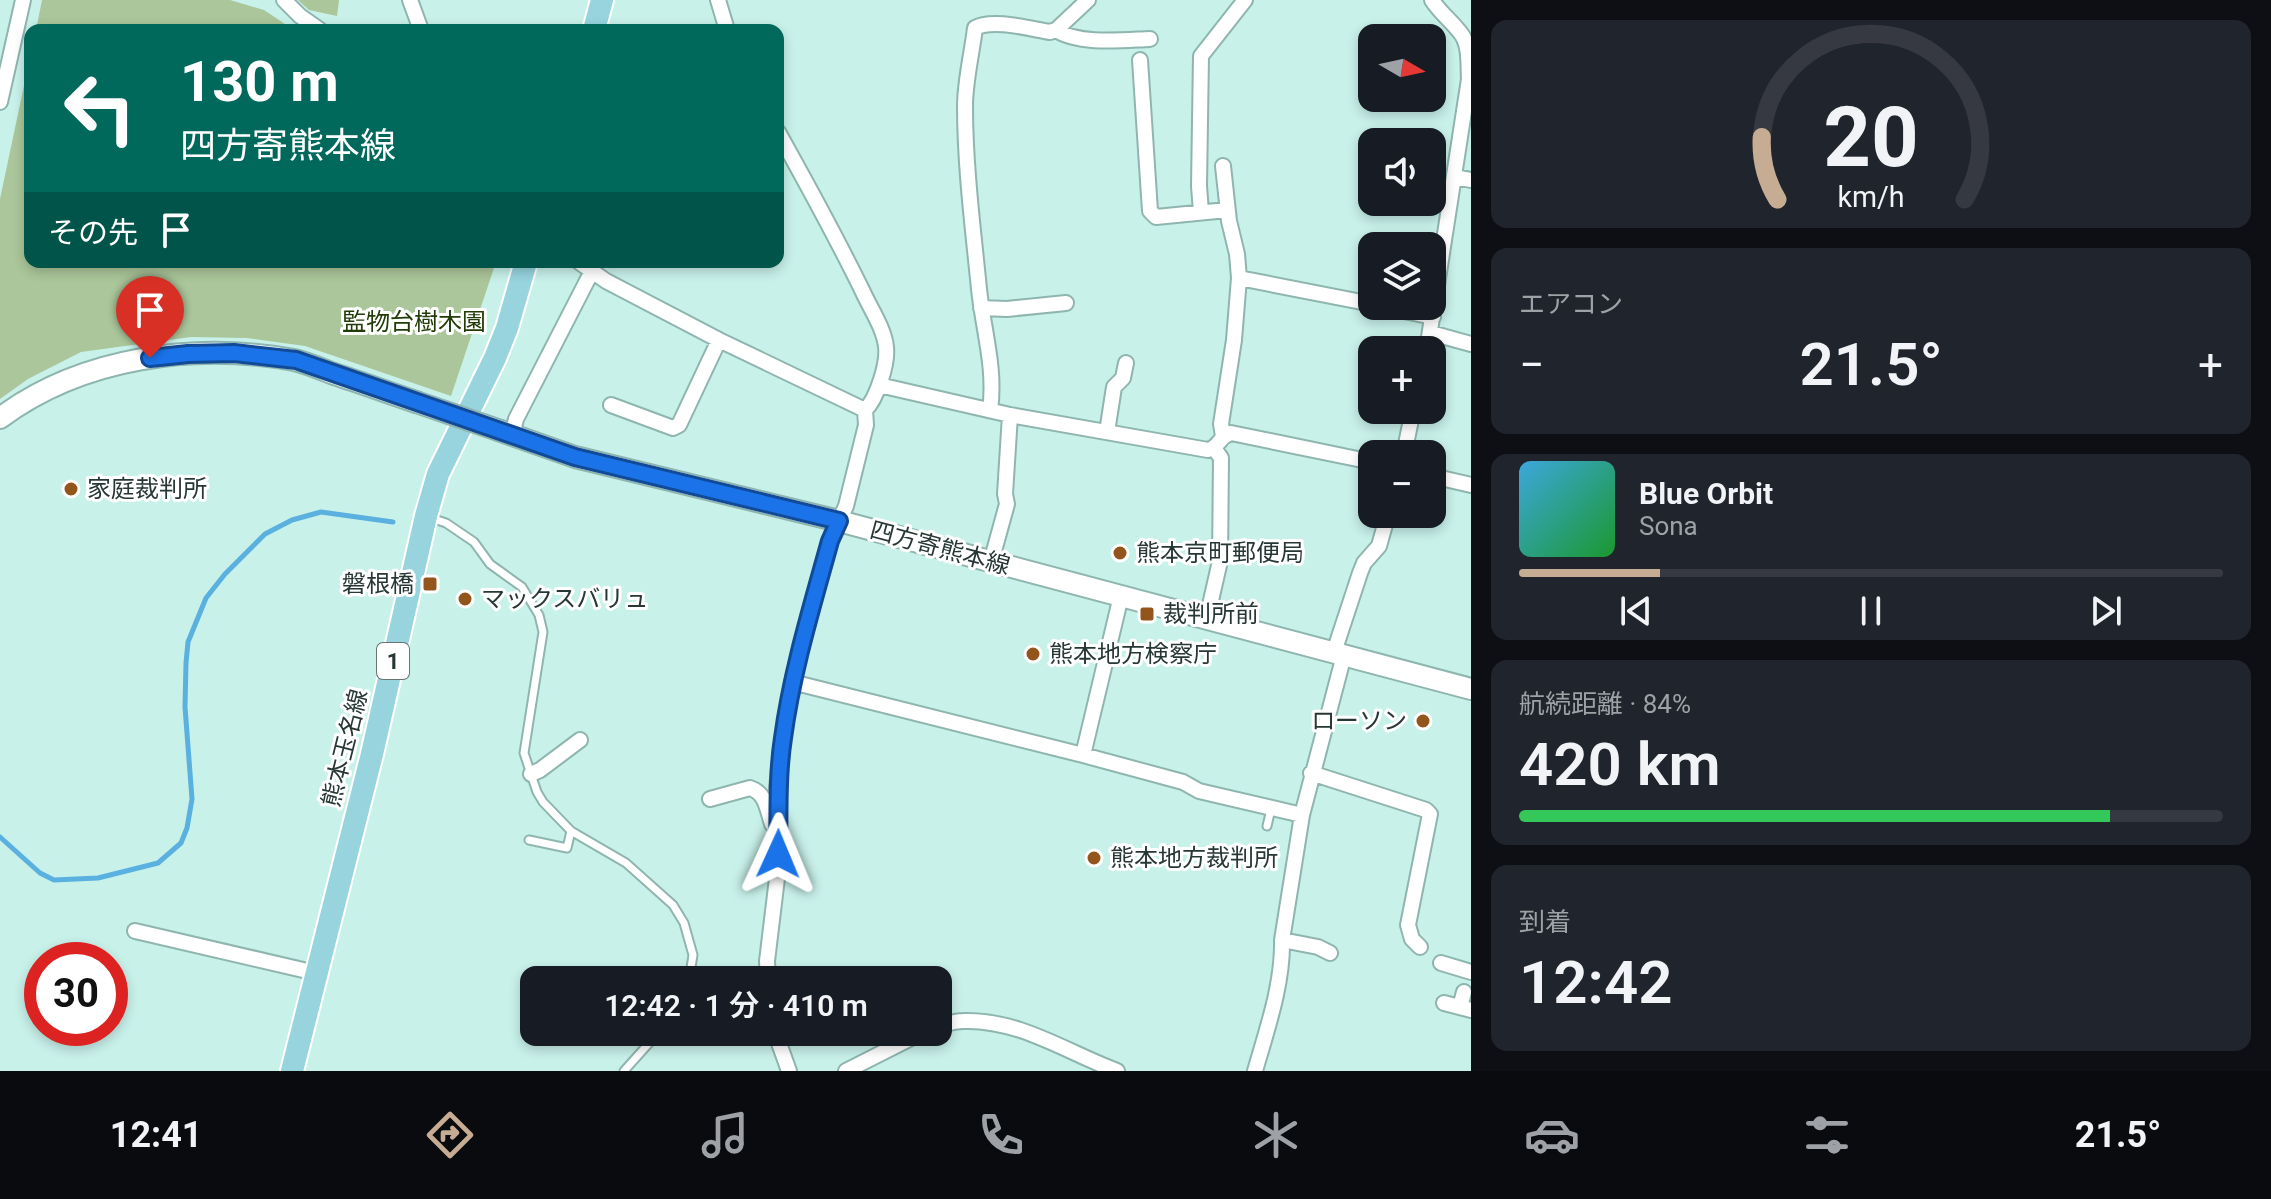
<!DOCTYPE html>
<html lang="ja">
<head>
<meta charset="utf-8">
<style>
  :root { --surface:#171b24; --page:#20242c; --text:#f1f3f6; --muted:#9ea1a6; --line:#363941; --accent:#c7ac94 }
  body { margin:0; font-family:Roboto,"Noto Sans JP",sans-serif; background:var(--page); color:var(--text); height:100vh; display:flex; flex-direction:column; font-size:30px; white-space:nowrap }
  * { box-sizing:border-box; margin:0 }
  p { font-size:26px; color:var(--muted) }
  .icon { flex:none; width:44px; height:44px; fill:none; stroke:currentColor; stroke-width:2; stroke-linecap:round; stroke-linejoin:round }
  .map { position:relative; flex:1; overflow:hidden }
  .drawer { display:flex; flex-direction:column; gap:20px; padding:20px; background:#0d0f14; width:800px }
  .drawer>* { flex:none }
  .guide { position:absolute; left:24px; top:24px; width:760px; height:244px; border-radius:16px; box-shadow:0 4px 12px #0003; background:#00695c; color:#fff; overflow:hidden }
  .needle { width:52px; rotate:99deg }
  .controls { position:absolute; left:1358px; top:24px; display:grid; gap:16px }
  .controls a { display:grid; place-items:center; width:88px; height:88px; border-radius:16px; background:var(--surface); box-shadow:0 4px 12px #0003; font-size:40px }
  .speed { position:absolute; left:24px; top:942px; display:flex; gap:16px; font-size:40px; font-weight:700; text-align:center }
  .speed>* { display:grid; place-content:center; width:104px; height:104px; border-radius:50%; background:var(--surface); box-shadow:0 4px 12px #0003; line-height:1 }
  .speed .limit { border:12px solid #d22; background:#fff; color:#111 }
  .pin { position:absolute; display:grid; place-items:center; width:68px; height:68px; color:#fff; margin:-82px -34px; border-radius:50% 50% 50% 0; rotate:-45deg; box-shadow:0 0 8px #0007 }
  .pin .icon { rotate:45deg }
  .me { position:absolute; width:88px; margin:-44px; rotate:1deg; stroke-linejoin:round; filter:drop-shadow(0 0 6px #0008) }
  .turn { display:flex; align-items:center; gap:28px; height:168px; padding:0 24px; font-size:36px }
  .turn .icon { width:104px; height:104px; stroke-width:2.5 }
  .turn b { display:block; font-size:56px; line-height:68px }
  .then { display:flex; align-items:center; height:76px; padding:0 24px; background:#0003; gap:16px; font-size:30px }
  .big { font-size:60px; font-weight:600; line-height:1.1 }
  .drawer .widget { flex:1; display:flex; flex-direction:column; justify-content:center; gap:12px; min-width:0; padding:0 28px; border-radius:16px; background:var(--page) }
  .drawer .dial { align-items:center; gap:0 }
  .dial svg { height:208px; overflow:visible; fill:none; stroke:var(--line); stroke-width:7; stroke-linecap:round; text-anchor:middle }
  .dial text { fill:var(--text); stroke:none }
  .song { display:flex; align-items:center; gap:24px }
  .cover { width:96px; height:96px; border-radius:12px; background:linear-gradient(135deg,hsl(200 70% 55%),hsl(130 70% 35%)) }
  .played { height:8px; border-radius:4px; background:linear-gradient(90deg,var(--accent) 20%,var(--line) 20%) }
  .keys { display:flex; justify-content:space-around; direction:ltr }
  .heat { display:flex; justify-content:space-between; align-items:center; font-size:44px; direction:ltr }
  .charge { height:12px; border-radius:6px; background:linear-gradient(90deg,#34c759 84%,var(--line) 0) }
  .trip { position:absolute; left:520px; top:966px; width:432px; height:80px; border-radius:16px; background:var(--surface); box-shadow:0 4px 12px #0003; font-weight:600; line-height:80px; text-align:center }
  .tabs { display:flex; height:128px; justify-content:space-around; align-items:center; background:#090b0e; color:var(--muted) }
  .tabs .icon { width:56px; height:56px }
  .tabs .current { color:var(--accent) }
  .tabs b { font-size:36px; color:var(--text) }
  main { display:flex; flex:1; min-height:0 }
  .map>svg:first-child { display:block }
  .green { fill:#abc69a }
  .lines { fill:none; stroke-linecap:round; stroke-linejoin:round }
  .stream { stroke:#5ab1df; stroke-width:5 }
  .service-casing { stroke:#8fb5af; stroke-width:11 }
  .minor-casing { stroke:#8fb5af; stroke-width:18 }
  .secondary-casing { stroke:#8fb5af; stroke-width:24 }
  .primary-casing { stroke:#fff; stroke-width:26 }
  .service { stroke:#fff; stroke-width:7 }
  .minor { stroke:#fff; stroke-width:14 }
  .secondary { stroke:#fff; stroke-width:20 }
  .primary { stroke:#97d4de; stroke-width:22 }
  .secondary-bridge-casing { stroke:#8fb5af; stroke-width:24; stroke-linecap:butt }
  .secondary-bridge { stroke:#fff; stroke-width:20 }
  .route-casing { stroke:#114b97; stroke-width:20 }
  .route { stroke:#1a73e8; stroke-width:14 }
  .poi-dot { fill:#94551d; stroke:#fff; stroke-width:3 }
  .labels { text-anchor:middle; dominant-baseline:central; stroke-width:6; stroke-linejoin:round; paint-order:stroke }
  .shield { fill:#fff; stroke:#687372; stroke-width:2 }
  .shield-label { font-size:22px; font-weight:bold; fill:#273735 }
  .park-label { font-size:24px; fill:#213c08; stroke:#fff }
  .poi-label { font-size:24px; fill:#273735; stroke:#fff; text-anchor:start }
  .street-label { font-size:24px; fill:#273735; stroke:#fff }
</style>
</head>
<body>
<main>
<div class="map">
<svg width="1471" height="1071" viewBox="0 0 1471 1071">
  <rect width="100%" height="100%" fill="#c8f1ea"/>
  <!-- green -->
  <path class="green" d="M42,0H230L264,10L294,30H36Z
    M298,0H339L337,16L309,10Z
    M30,57V262H496L451,396L305,346L247,338L191,337L81,352L28,379L0,399V199Z"/>
  <g class="lines">
    <!-- stream -->
    <path class="stream" d="M0,837L40,873L54,880L98,878L158,863L181,843L187,828L192,799L185,707L186,663L188,642L206,598L225,574L265,534L292,520L321,512L393,522"/>
    <!-- service casing -->
    <g class="service-casing">
      <path id="service" d="M428,517L446,523L474,542L490,564L522,587L539,615L543,632L524,753L537,792L543,802L571,831L626,863L673,905L684,923L693,955L689,980
        M1267,826L1271,809
        M529,840L567,848L571,831
        M624,1071L659,1032"/>
    </g>
    <!-- minor casing -->
    <g class="minor-casing">
      <path id="minor" d="M284,0L300,16L320,30
        M410,0L421,30
        M718,0L727,30
        M1056,30C1079,45 1123,40 1150,39
        M1140,60L1150,211L1156,217L1227,210
        M0,102L23,0
        M1455,177L1471,180
        M1201,212L1199,186L1201,56L1245,0
        M579,262L606,281L719,340L865,410
        M1239,278L1372,304
        M1380,306L1433,317
        M981,308L1007,309L1066,303
        M1431,333L1471,344
        M1427,350L1469,79C1468,65 1470,47 1462,35C1453,22 1440,13 1432,0
        M879,385L1010,415L1208,450C1220,447 1218,437 1231,433L1372,462
        M611,405L673,428L679,425L719,340
        M990,410C996,369 983,329 979,289C973,228 965,167 965,106C965,81 972,53 975,28C992,18 1031,29 1050,32L1056,30L1088,0
        M1107,432L1114,387L1123,378L1126,363
        M512,435L516,419L591,273
        M1223,436L1221,424L1234,340L1239,278L1237,254L1229,221L1223,166
        M1404,454L1413,410
        M1432,476L1471,485
        M991,562L1007,504L1005,494L1010,415
        M1207,618L1220,561L1221,458L1214,448
        M1334,652L1360,573L1364,563L1379,546L1388,514
        M792,682L1083,755L1183,782L1199,791L1302,815
        M1083,755L1121,596
        M1311,773L1426,810L1430,814L1408,925L1412,939L1420,947
        M531,774L540,770L580,740
        M710,799L750,788C766,793 767,809 772,824H778
        M135,931L316,973
        M1282,940L1318,947L1330,953
        M1441,963L1471,972
        M768,980L767,961L778,870L777,787L783,736L792,682L830,541L846,506L866,425L865,410C877,399 888,363 886,347C884,328 870,308 862,290C836,237 807,184 778,132
        M1444,1003L1471,1010
        M1460,1007L1464,992
        M938,1026C946,1024 955,1021 963,1021C1019,1019 1066,1052 1117,1071
        M775,1032L789,1071
        M846,1071L923,1032
        M1255,1071C1267,1029 1283,984 1282,940L1302,815L1344,655"/>
    </g>
    <!-- secondary casing -->
    <g class="secondary-casing">
      <path id="secondary" d="M0,418C82,357 194,342 294,360C307,363 321,369 334,374C362,383 389,393 416,402
        M501,431L575,457L839,521L1471,689"/>
    </g>
    <!-- primary casing -->
    <g class="primary-casing">
      <path id="primary" d="M594,30L602,0
        M292,1071L372,754L426,516L438,474L495,358L507,328L526,262"/>
    </g>
    <!-- service -->
    <use href="#service" class="service"/>
    <!-- minor -->
    <use href="#minor" class="minor"/>
    <!-- secondary -->
    <use href="#secondary" class="secondary"/>
    <!-- primary -->
    <use href="#primary" class="primary"/>
    <!-- secondary-bridge casing -->
    <g class="secondary-bridge-casing">
      <path id="secondary-bridge" d="M416,402L501,431"/>
    </g>
    <!-- secondary-bridge -->
    <use href="#secondary-bridge" class="secondary-bridge"/>
  </g>
  <g class="lines">
    <!-- route casing -->
    <g class="route-casing">
      <path id="route" d="M150,358L188,354L234,353L296,360L575,457L839,521L830,541C812,606 792,671 783,738C777,777 779,815 778,854"/>
    </g>
    <!-- route -->
    <use href="#route" class="route"/>
  </g>
  <!-- markers -->
  <g class="poi-dot">
    <circle cx="71" cy="489" r="8"/>
    <circle cx="1120" cy="553" r="8"/>
    <rect x="422" y="576" width="16" height="16" rx="4"/>
    <circle cx="465" cy="599" r="8"/>
    <rect x="1139" y="606" width="16" height="16" rx="4"/>
    <circle cx="1033" cy="654" r="8"/>
    <circle cx="1423" cy="721" r="8"/>
    <circle cx="1094" cy="858" r="8"/>
  </g>
  <g class="labels">
    <!-- shield labels -->
    <rect class="shield" x="377" y="643" width="32" height="36" rx="6"/>
    <g class="shield-label">
      <text x="393" y="661">1</text>
    </g>
    <!-- park labels -->
    <g class="park-label">
      <text x="414" y="322">監物台樹木園</text>
    </g>
    <!-- poi labels -->
    <g class="poi-label">
      <text x="87" y="489">家庭裁判所</text>
      <text x="1136" y="553">熊本京町郵便局</text>
      <text x="414" y="584" text-anchor="end">磐根橋</text>
      <text x="481" y="599">マックスバリュ</text>
      <text x="1163" y="614">裁判所前</text>
      <text x="1049" y="654">熊本地方検察庁</text>
      <text x="1407" y="721" text-anchor="end">ローソン</text>
      <text x="1110" y="858">熊本地方裁判所</text>
    </g>
    <!-- street labels -->
    <g class="street-label">
      <text transform="translate(940 548) rotate(15)">四方寄熊本線</text>
      <text transform="translate(345 748) rotate(-76)">熊本玉名線</text>
    </g>
  </g>
</svg>
<div class="controls">
<a><svg class="needle" viewBox="-14 -14 28 28"><path d="M0-13l5 13h-10z" fill="#e53935"/><path d="M0 13l5-13h-10z" fill="#9ea1a6"/></svg></a>
<a><svg class="icon" aria-label="sound" viewBox="0 0 24 24"><path d="M4 9h4l5-4v14l-5-4H4zM17 9q2 3 0 6"/></svg></a>
<a><svg class="icon" aria-label="layers" viewBox="0 0 24 24"><path d="M12 4l9 5-9 5-9-5zM3 14l9 5 9-5"/></svg></a>
<a>+</a>
<a>−</a>
</div>
<div class="speed"><div class="limit">30</div></div>
<div class="pin" style="left:150px;top:358px;background:#d93025"><svg class="icon" aria-label="arrive" viewBox="0 0 24 24"><path d="M6 21V4h12l-3 4 3 4H6"/></svg></div>
<svg class="me" style="left:778px;top:854px" viewBox="-20 -20 40 40"><path d="M0-17L14 15 0 8-14 15z" fill="#1a73e8" stroke="#fff" stroke-width="4"/></svg>
<div class="trip">12:42 · 1 分 · 410 m</div>
<div class="guide">
<div class="turn"><svg class="icon" aria-label="left" viewBox="0 0 24 24"><path d="M17 20v-9H6M10 6l-5 5 5 5"/></svg><div><b>130 m</b>四方寄熊本線</div></div>
<div class="then">その先<svg class="icon" aria-label="arrive" viewBox="0 0 24 24"><path d="M6 21V4h12l-3 4 3 4H6"/></svg></div>
</div>
</div>
<section class="drawer">
<div class="widget dial"><svg viewBox="0 0 100 80">
<path d="M14 69A42 42 0 1 1 86 69"/>
<path d="M14 69A42 42 0 0 1 8 45" stroke="#c7ac94"/>
<text x="50" y="56" font-size="32" font-weight="700">20</text>
<text x="50" y="72" font-size="11">km/h</text>
</svg></div>
<div class="widget"><p>エアコン</p>
<div class="heat"><a>−</a><b class="big">21.5°</b><a>+</a></div>
</div>
<div class="widget">
<div class="song"><i class="cover"></i><div><b>Blue Orbit</b><p>Sona</p></div></div>
<div class="played"></div>
<div class="keys"><svg class="icon" aria-label="previous" viewBox="0 0 24 24"><path d="M18 5L8 12l10 7zM5 5v14"/></svg><svg class="icon" aria-label="pause" viewBox="0 0 24 24"><path d="M8 5v14M16 5v14"/></svg><svg class="icon" aria-label="next" viewBox="0 0 24 24"><path d="M6 5l10 7-10 7zM19 5v14"/></svg></div>
</div>
<div class="widget"><p>航続距離 · 84%</p><b class="big">420 km</b><div class="charge"></div></div>
<div class="widget"><p>到着</p><b class="big">12:42</b></div>
</section>
</main>
<nav class="tabs">
<b>12:41</b>
<svg class="icon current" aria-label="directions" viewBox="0 0 24 24"><path d="M12 3l9 9-9 9-9-9zM9 14v-3h6M13 9l2 2-2 2"/></svg>
<svg class="icon" aria-label="music" viewBox="0 0 24 24"><path d="M9 18V5l10-2v13"/><circle cx="6" cy="18" r="3"/><circle cx="16" cy="16" r="3"/></svg>
<svg class="icon" aria-label="phone" viewBox="0 0 24 24"><path d="M5 4h4l2 5-3 2q2 4 5 5l2-3 5 2v4C11 20 4 13 5 4z"/></svg>
<svg class="icon" aria-label="climate" viewBox="0 0 24 24"><path d="M12 3v18M4 7l16 10M4 17L20 7"/></svg>
<svg class="icon" aria-label="car" viewBox="0 0 24 24"><path d="M5 17H2v-5l4-1 3-4h7l3 4 3 1v5h-3M9 17h6M6 11h13"/><circle cx="7" cy="17" r="2"/><circle cx="17" cy="17" r="2"/></svg>
<svg class="icon" aria-label="filters" viewBox="0 0 24 24"><path d="M4 7h16M4 17h16"/><circle cx="9" cy="7" r="2"/><circle cx="15" cy="17" r="2"/></svg>
<b>21.5°</b>
</nav>
</body>
</html>
